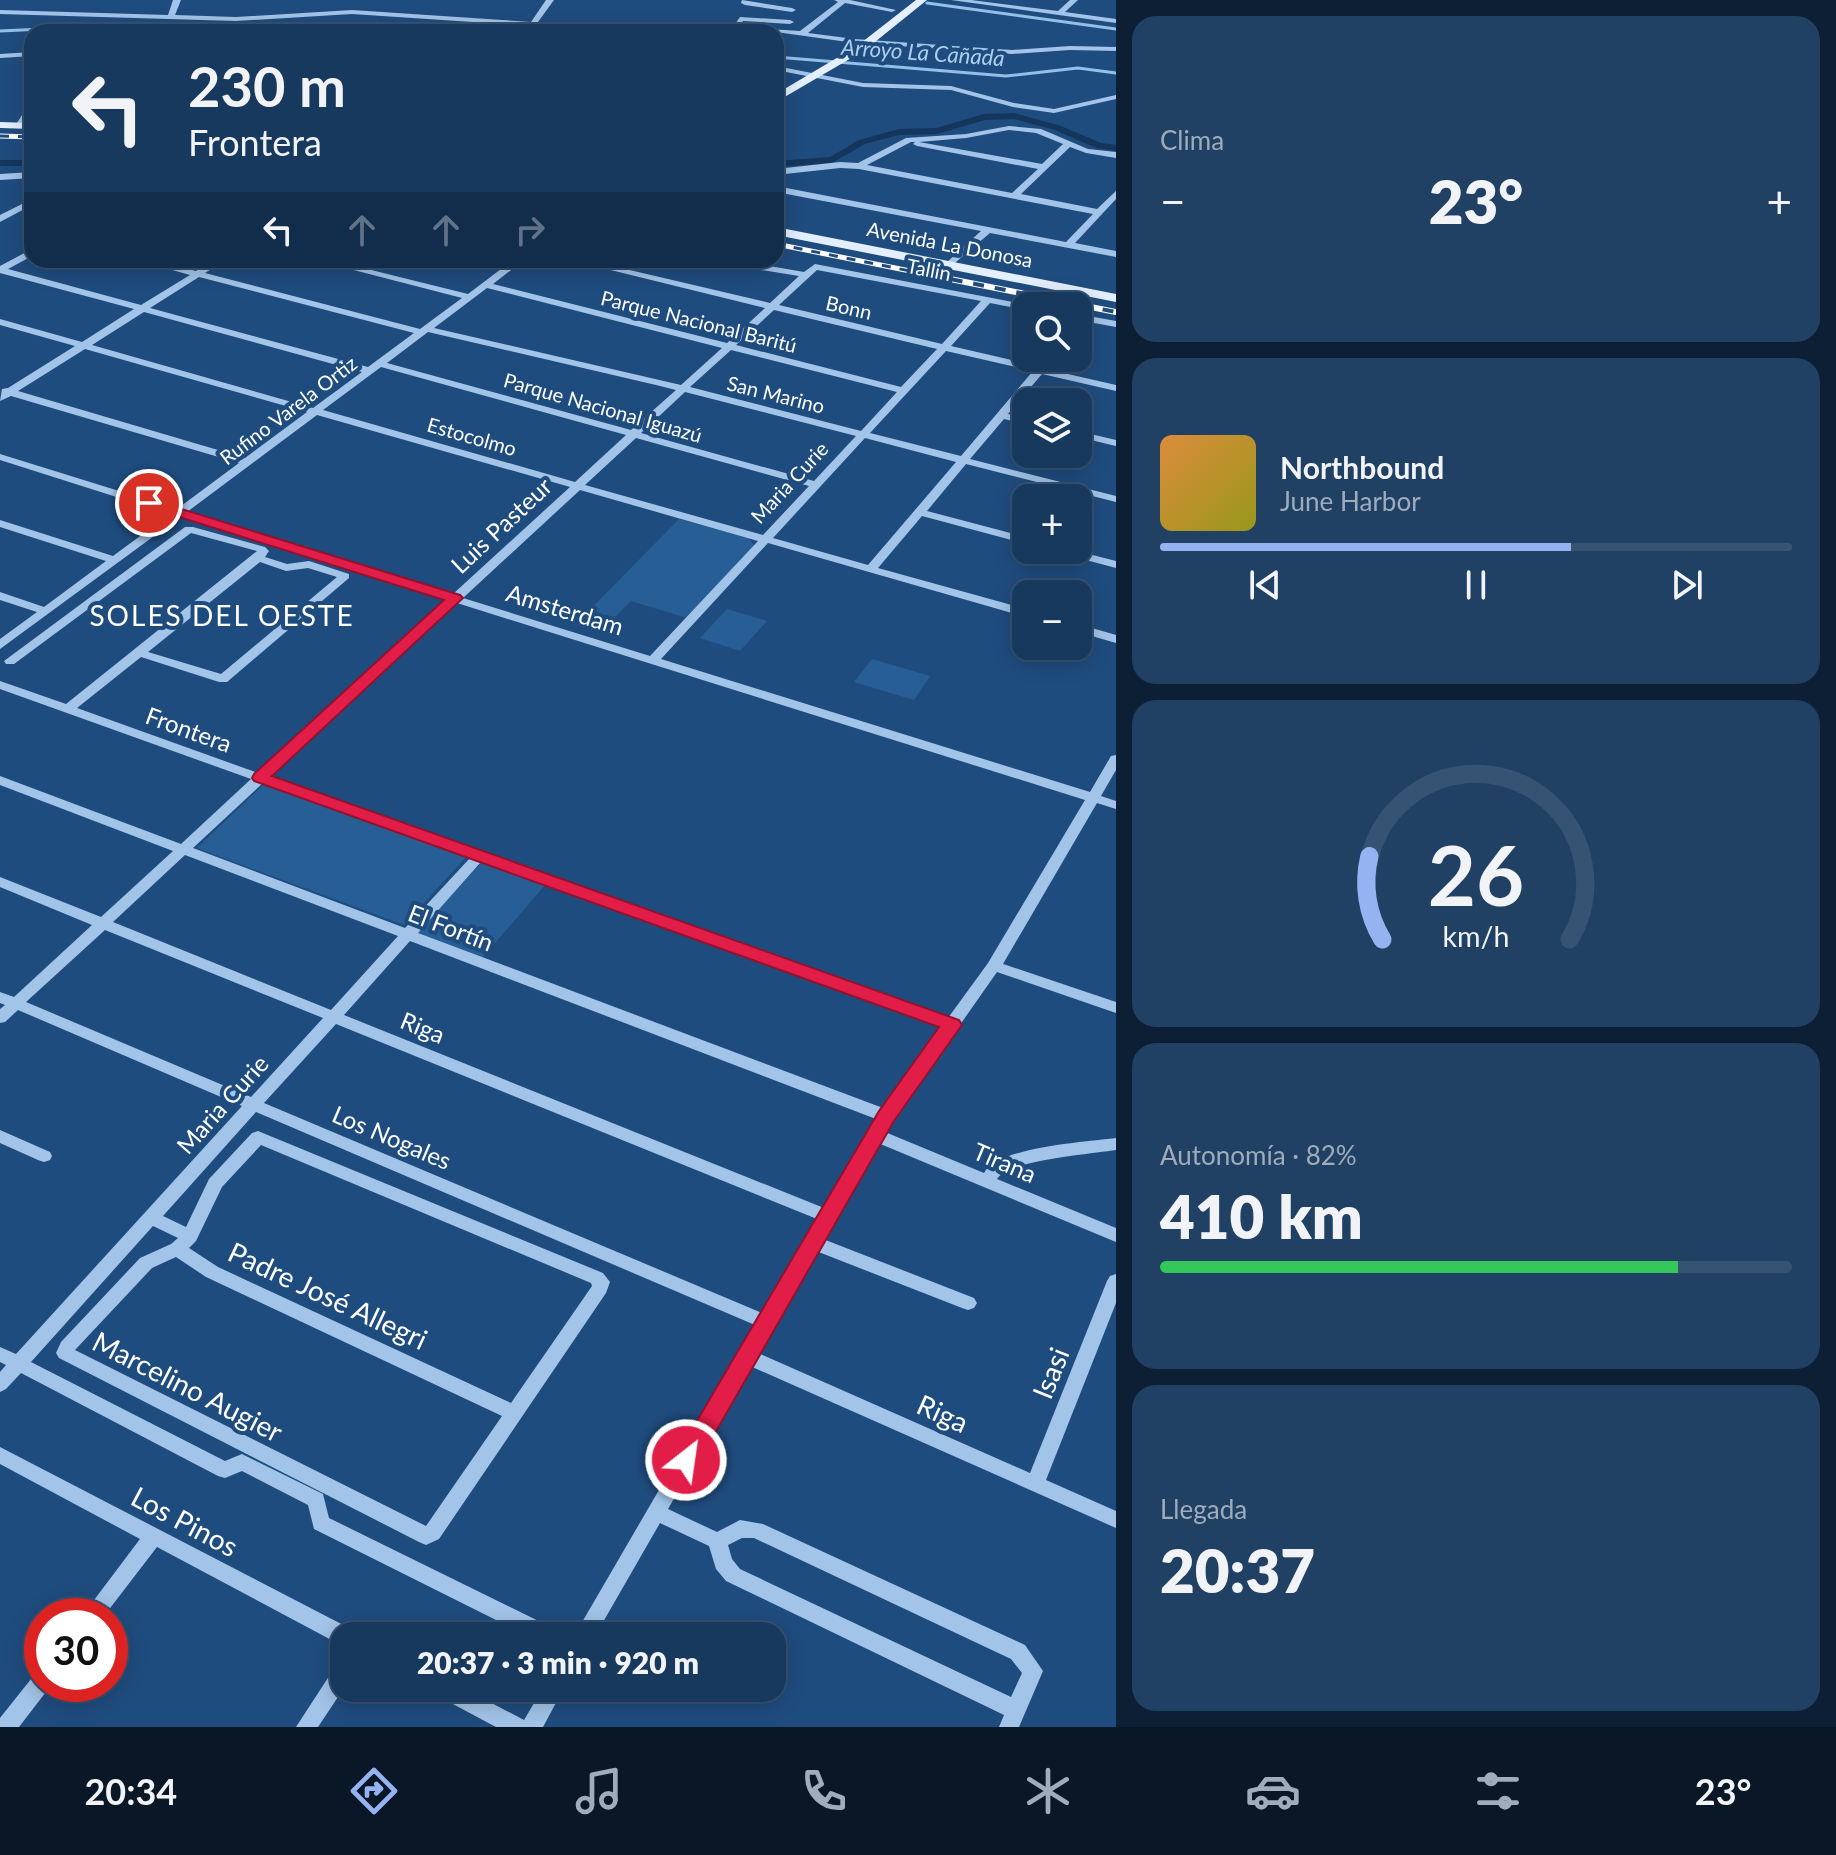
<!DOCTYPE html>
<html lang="es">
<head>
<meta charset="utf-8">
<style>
  :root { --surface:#17395e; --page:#204064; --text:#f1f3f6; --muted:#9eacbc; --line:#365373; --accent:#95b2f1 }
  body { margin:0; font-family:Lato,sans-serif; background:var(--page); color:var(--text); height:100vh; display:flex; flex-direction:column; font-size:30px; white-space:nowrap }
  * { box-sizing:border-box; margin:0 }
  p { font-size:26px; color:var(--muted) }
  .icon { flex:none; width:44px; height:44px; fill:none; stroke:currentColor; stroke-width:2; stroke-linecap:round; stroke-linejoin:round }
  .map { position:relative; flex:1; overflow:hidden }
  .panel { display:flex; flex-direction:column; gap:16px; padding:16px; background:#0d1f34; width:720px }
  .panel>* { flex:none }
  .hud { position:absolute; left:24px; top:24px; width:760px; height:244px; border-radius:24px; box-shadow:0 4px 20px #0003,0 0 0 2px var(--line); background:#17395e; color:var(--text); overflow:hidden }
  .tools { position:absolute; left:1012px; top:292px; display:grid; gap:16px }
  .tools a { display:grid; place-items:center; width:80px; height:80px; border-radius:16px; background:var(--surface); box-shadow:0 4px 20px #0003,0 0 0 2px var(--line); font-size:40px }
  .speed { position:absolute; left:24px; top:1598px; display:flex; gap:16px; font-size:40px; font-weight:700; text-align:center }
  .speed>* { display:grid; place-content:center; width:104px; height:104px; border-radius:50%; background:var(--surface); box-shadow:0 4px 20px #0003,0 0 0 2px var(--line); line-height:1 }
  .speed .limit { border:12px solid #d22; background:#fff; color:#111 }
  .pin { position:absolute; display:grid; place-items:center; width:68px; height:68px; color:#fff; margin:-34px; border:4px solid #fff; border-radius:50%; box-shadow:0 2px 8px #0007 }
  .me { position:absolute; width:88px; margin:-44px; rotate:30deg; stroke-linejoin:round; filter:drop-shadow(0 0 6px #0008) }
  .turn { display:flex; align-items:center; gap:28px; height:168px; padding:0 32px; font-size:36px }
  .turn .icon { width:104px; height:104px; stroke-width:2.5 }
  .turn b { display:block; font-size:56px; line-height:68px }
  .lanes { display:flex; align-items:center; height:76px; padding:0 32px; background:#0003; justify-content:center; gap:40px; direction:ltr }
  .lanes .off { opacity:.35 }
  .big { font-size:60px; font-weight:800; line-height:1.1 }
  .panel .tile { flex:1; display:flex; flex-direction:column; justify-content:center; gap:12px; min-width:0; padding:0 28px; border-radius:24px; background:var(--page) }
  .panel .dial { align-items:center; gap:0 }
  .dial svg { height:208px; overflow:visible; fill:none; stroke:var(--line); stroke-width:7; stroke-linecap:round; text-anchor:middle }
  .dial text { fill:var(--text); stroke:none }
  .song { display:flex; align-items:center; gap:24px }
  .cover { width:96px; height:96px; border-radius:12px; background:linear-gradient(135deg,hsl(30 70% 55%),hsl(60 70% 35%)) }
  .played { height:8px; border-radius:4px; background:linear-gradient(90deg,var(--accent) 65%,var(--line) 65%) }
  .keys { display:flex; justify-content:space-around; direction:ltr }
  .heat { display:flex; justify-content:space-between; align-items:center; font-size:44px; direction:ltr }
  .charge { height:12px; border-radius:6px; background:linear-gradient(90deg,#34c759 82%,var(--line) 0) }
  .trip { position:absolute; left:330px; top:1622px; width:456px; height:80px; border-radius:24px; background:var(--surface); box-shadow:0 4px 20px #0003,0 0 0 2px var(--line); font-weight:800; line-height:80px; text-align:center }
  .dock { display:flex; height:128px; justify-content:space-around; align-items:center; background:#091726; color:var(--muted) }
  .dock .icon { width:56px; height:56px }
  .dock .on { color:var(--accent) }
  .dock b { font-size:36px; color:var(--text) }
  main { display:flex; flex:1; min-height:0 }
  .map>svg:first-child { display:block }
  .green { fill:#285e96 }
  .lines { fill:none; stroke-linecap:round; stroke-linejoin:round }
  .stream { stroke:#95bfe9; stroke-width:3 }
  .canal { fill:#14365d; fill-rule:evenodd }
  .minor { fill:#a2c4e8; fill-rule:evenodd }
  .major { fill:#e4effd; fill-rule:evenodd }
  .rail-far1-casing { stroke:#fff; stroke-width:5 }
  .rail-casing { stroke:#fff; stroke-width:6 }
  .rail-far1 { stroke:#1f4c7e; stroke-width:3; stroke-dasharray:9; stroke-linecap:butt }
  .rail { stroke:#1f4c7e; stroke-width:4; stroke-dasharray:11; stroke-linecap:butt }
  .route { fill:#e11d48; stroke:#92132f; stroke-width:2 }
  .labels { text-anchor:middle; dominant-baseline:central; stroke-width:8; stroke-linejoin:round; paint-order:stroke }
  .far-street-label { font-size:20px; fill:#fff; stroke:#1f4c7e }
  .far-water-label { font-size:22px; font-style:italic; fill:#adceef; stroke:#1f4c7e }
  .street-label { font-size:24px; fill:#fff; stroke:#1f4c7e }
  .quarter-label { font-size:28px; letter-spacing:2px; fill:#fff; stroke:#1f4c7e }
  .near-street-label { font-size:28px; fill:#fff; stroke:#1f4c7e }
</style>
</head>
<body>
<main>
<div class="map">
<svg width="1116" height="1727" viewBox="0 0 1116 1727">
  <rect width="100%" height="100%" fill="#1f4c7e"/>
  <!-- green -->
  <path class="green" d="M679,519L749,538L754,546L687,618L631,601L599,633L575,625Z
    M727,609L767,621L740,651L700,638Z
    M872,659L930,676L914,700L854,682Z
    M263,785L466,857L404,925L197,848Z
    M483,861L546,884L482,958L417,933Z"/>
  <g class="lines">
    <!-- stream -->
    <path class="stream" d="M927,3L1116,29
      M0,31L108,26L294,31L373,26L416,32
      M776,57L1006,76L1078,68L1116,73"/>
    <!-- canal -->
    <path class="canal" d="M1014,113L1061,126L1101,143L1116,145V151L1096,148L1055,130L1014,119L985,120L937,134L899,135L865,144L832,163L776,167V161L830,157L859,140L899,129L936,128L984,114Z
      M0,160H32V166H0Z"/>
    <!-- minor -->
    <path class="minor" d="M173,0H181L175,15L236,17L352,10L531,22L546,0H554L538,22L733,27L740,17L790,20L794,22L790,24L743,21L740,27L800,31L838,2L834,0H850L896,10L892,12L845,3L808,33L855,39L1012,50L1070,46L1116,47V51L1070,50L1012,54L855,43L776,32L614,27L561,28L352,14L236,21L0,14V10L168,15Z
      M742,0L792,8L796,10L792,12L745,5L741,3Z
      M951,0H971L1058,11L1070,0H1078L1065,12L1116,19V23Z
      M32,52V56L0,58V54Z
      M776,66L863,83L951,86L1014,103L1054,109L1116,95V99L1054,113L1013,107L951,90L863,87L776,70Z
      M29,104H32V112L22,128H16L15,126Z
      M1009,126L1041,129L1088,149L1116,152V158L1086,153L1070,147L1021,194L1097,209L1116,191V199L1075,243L1116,251V257L990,233L949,268L944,265L946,263L981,231L776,192V186L1066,242L1093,214L859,169L840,168L776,175V169L840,162L858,163L906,138L966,134ZM1009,130L1036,133L1063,144L1042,164L919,142L966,138ZM911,142H915L913,144L917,146L1038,169L1012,193L867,165Z
      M32,172V178L0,180V174Z
      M32,199V205L0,222V215Z
      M32,249V256L8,269L141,305L190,275L137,260H153L196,271L214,260H225L205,273L420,329L462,298L315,260H331L468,294L513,260H524L493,284L727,343L765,308L570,260H587L770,303L799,276L718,263L713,260H734L804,272L815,264L1029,305L1026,306V310L990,303L951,346L1038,366L1045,358H1055L1046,369L1116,385V391L1042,374L1008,414L1026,418V424L1004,419L970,459L1116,496V502L966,464L927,511L1026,537V544L922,516L878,568L1026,609V617L768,543L661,659L1090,792L1111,756L1116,755V770L1101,796L1116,801V809L1097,803L1003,964L1116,1002V1013L997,972L885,1132L984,1173C997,1147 1086,1142 1116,1138V1150C1092,1154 1008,1160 997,1179L1116,1228V1242L878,1143L823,1239L974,1298L977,1303L974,1308L968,1310L962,1308L816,1251L758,1353L1030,1473L1107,1281L1110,1276L1116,1274V1303L1046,1480L1116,1511V1528L750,1366L668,1509L717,1532L740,1520L763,1524L1025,1645L1043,1671L1019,1727H999L1004,1715L726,1581L716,1569L709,1546L660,1523L595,1636H574L755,1325L256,1112L163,1216L186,1227L209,1179L252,1133L258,1131L603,1273L610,1282L606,1293L439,1539L426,1545L419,1542L59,1358L56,1353L61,1342L140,1258L171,1244L178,1238L153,1226L31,1362L225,1461L242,1454L323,1494L329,1518L555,1629L558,1636H528L314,1529L308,1505L242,1471L225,1478L218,1476L21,1373L6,1389L0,1392V1372L6,1365L0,1362V1347L16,1354L242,1106L18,1010L5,1022L0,1023V1009L5,1005L0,1003V992L14,997L92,925L0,887V877L101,917L173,851L0,785V776L181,844L251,779L0,689V681L66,704L257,551L191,533L14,664H6L4,661L185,527H193L265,547L269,551L265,557L287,564L309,561L349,574V578L227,682H219L141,657L77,708L258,773L446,600L180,517L0,649V639L37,612L0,600V592L44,607L106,561L0,527V520L113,556L170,514L0,460V454L177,509L239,463L11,396L0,401L2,389L8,388L75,346L0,325V319L82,342L134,309L0,273V266ZM817,270L981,301L942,344L779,305ZM199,277L414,333L368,367L150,308ZM487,288L722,348L681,385L434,328ZM774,310L937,349L901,387L736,345ZM144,312L362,372L313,408L92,345ZM428,332L656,385L676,390L631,430L387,363ZM85,349L307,412L245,458L18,391ZM731,350L897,392L861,431L690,387ZM946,351L1033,371L961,456L870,433ZM381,367L626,435L575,482L323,410ZM685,392L856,436L814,481L641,433ZM317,415L570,487L453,594L187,512ZM636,438L809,486L763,535L585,485ZM865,438L956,462L868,565L773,538ZM580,490L758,541L650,656L463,598ZM260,562L286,571L308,568L337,577L221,674L148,652ZM457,603L1085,800L988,963L948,1018L270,777ZM263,783L470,858L405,928L193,848ZM185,855L398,936L331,1010L113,922ZM481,862L942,1027L883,1108L418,933ZM105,930L323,1018L251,1097L26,1002ZM410,941L876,1119L824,1208L344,1015ZM336,1024L817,1219L762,1313L264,1103ZM261,1145L591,1283L592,1286L511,1403L218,1267L189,1248L196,1241L222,1187ZM176,1257L206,1277L502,1416L426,1526L75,1350L152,1268ZM742,1538H754L1011,1659L1022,1673L1011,1697L740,1569L732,1559L728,1545Z
      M1078,314L1116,321V327L1078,320Z
      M1078,431L1116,440V446L1078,437Z
      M1054,550H1073L1116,561V568L1056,552Z
      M1078,624L1116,635V643L1078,632Z
      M0,1130L50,1152L52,1156L50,1160L44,1162L38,1160L0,1143Z
      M0,1447L351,1629L354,1636H344V1645L337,1643L157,1547L104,1616H82L140,1539L0,1464Z
      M344,1661V1688L318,1727H296L337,1664Z
      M42,1671V1684H51L49,1688L19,1727H0V1718L35,1674Z
      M433,1688H463L524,1720L543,1688H564L543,1727H496L436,1695Z"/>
    <!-- major -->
    <path class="major" d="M916,0H927L865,50L776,102V94L857,46Z
      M0,122L32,123V129L0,128Z
      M776,227L1116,294V302L776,235Z"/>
    <!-- rail-far1 casing -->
    <g class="rail-far1-casing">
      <path id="rail-far1" d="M0,136L32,137
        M776,244L940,277"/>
    </g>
    <!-- rail casing -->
    <g class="rail-casing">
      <path id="rail" d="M930,275L1116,312"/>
    </g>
    <!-- rail-far1 -->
    <use href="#rail-far1" class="rail-far1"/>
    <!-- rail -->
    <use href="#rail" class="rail"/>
  </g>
  <!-- route -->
  <path class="route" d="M149,499L460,595L463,598L272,776L959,1020L962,1025L894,1121L695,1468L686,1471L678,1468L674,1460L678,1453L879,1111L939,1027L254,781L252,778L254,774L444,600L144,506V500Z"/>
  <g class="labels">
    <!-- far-street labels -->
    <g class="far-street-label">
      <text transform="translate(950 244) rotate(11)">Avenida La Donosa</text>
      <text transform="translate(929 269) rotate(11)">Tallin</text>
      <text transform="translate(849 307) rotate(13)">Bonn</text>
      <text transform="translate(699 321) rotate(14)">Parque Nacional Baritú</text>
      <text transform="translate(776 394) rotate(14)">San Marino</text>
      <text transform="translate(603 407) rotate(16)">Parque Nacional Iguazú</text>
      <text transform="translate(288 410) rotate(-37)">Rufino Varela Ortiz</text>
      <text transform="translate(472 436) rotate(16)">Estocolmo</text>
      <text transform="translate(789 482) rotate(-47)">Maria Curie</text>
    </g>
    <!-- far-water labels -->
    <g class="far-water-label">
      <text transform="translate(923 52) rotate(4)">Arroyo La Cañada</text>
    </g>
    <!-- street labels -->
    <g class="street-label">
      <text transform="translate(501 525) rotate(-43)">Luis Pasteur</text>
      <text transform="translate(565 609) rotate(17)">Amsterdam</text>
      <text transform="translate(189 729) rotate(20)">Frontera</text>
      <text transform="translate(451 927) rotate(21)">El Fortín</text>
      <text transform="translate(423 1027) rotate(22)">Riga</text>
      <text transform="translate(222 1104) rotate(-48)">Maria Curie</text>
      <text transform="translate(392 1137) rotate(23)">Los Nogales</text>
      <text transform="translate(1005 1162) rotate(23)">Tirana</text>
    </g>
    <!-- quarter labels -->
    <g class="quarter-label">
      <text x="222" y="615">SOLES DEL OESTE</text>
    </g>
    <!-- near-street labels -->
    <g class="near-street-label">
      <text transform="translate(328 1295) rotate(25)">Padre José Allegri</text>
      <text transform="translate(1050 1373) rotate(-68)">Isasi</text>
      <text transform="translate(188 1386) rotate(27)">Marcelino Augier</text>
      <text transform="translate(943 1413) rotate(24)">Riga</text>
      <text transform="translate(185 1521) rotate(28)">Los Pinos</text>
    </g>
  </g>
</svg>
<div class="tools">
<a><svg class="icon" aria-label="search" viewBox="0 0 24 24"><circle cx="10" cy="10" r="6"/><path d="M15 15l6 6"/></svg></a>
<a><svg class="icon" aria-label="layers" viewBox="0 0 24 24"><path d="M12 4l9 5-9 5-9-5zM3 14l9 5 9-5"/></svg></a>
<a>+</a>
<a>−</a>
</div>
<div class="speed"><div class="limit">30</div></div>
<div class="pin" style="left:149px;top:503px;background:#d93025"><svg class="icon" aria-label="arrive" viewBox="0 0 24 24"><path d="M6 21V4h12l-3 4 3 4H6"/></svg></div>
<svg class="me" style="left:686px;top:1460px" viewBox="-20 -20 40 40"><circle r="17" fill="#e11d48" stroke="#fff" stroke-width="3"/><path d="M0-11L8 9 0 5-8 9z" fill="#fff"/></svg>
<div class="trip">20:37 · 3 min · 920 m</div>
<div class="hud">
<div class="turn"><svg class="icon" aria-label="left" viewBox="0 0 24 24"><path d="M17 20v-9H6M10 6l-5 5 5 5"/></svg><div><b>230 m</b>Frontera</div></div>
<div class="lanes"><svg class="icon" aria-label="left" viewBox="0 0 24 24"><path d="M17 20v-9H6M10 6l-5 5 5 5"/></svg><svg class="icon off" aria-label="ahead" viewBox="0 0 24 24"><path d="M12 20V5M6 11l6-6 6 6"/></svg><svg class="icon off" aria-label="ahead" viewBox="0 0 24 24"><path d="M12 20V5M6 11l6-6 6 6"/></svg><svg class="icon off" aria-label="right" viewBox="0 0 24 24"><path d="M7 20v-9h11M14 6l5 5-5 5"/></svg></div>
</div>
</div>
<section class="panel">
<div class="tile"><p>Clima</p>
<div class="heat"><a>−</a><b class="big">23°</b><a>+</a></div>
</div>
<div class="tile">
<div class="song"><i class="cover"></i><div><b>Northbound</b><p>June Harbor</p></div></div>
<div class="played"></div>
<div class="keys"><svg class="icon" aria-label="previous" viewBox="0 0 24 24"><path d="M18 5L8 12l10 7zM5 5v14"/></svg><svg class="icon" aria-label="pause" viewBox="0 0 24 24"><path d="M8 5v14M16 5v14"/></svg><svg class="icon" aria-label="next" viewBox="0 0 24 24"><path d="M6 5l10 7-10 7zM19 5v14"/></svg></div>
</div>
<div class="tile dial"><svg viewBox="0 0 100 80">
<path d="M14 69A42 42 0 1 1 86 69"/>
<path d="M14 69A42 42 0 0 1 9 37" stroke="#95b2f1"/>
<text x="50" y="56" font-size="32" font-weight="700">26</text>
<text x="50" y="72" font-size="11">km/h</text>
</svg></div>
<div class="tile"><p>Autonomía · 82%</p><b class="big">410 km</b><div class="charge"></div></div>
<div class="tile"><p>Llegada</p><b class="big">20:37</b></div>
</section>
</main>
<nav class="dock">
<b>20:34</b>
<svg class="icon on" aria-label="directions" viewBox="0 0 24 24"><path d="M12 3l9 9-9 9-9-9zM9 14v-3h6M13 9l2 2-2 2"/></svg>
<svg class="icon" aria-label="music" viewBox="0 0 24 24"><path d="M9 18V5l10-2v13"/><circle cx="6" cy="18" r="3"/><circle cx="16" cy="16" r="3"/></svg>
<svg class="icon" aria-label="phone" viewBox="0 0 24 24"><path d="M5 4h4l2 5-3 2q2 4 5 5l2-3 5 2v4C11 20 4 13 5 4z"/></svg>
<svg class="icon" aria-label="climate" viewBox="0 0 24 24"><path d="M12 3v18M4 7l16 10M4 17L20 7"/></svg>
<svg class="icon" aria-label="car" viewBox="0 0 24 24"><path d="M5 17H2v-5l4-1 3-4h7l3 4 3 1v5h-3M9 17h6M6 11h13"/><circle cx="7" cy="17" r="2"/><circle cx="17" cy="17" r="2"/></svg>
<svg class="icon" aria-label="filters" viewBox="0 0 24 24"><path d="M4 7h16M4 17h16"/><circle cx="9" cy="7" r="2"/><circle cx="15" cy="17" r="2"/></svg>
<b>23°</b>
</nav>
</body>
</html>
